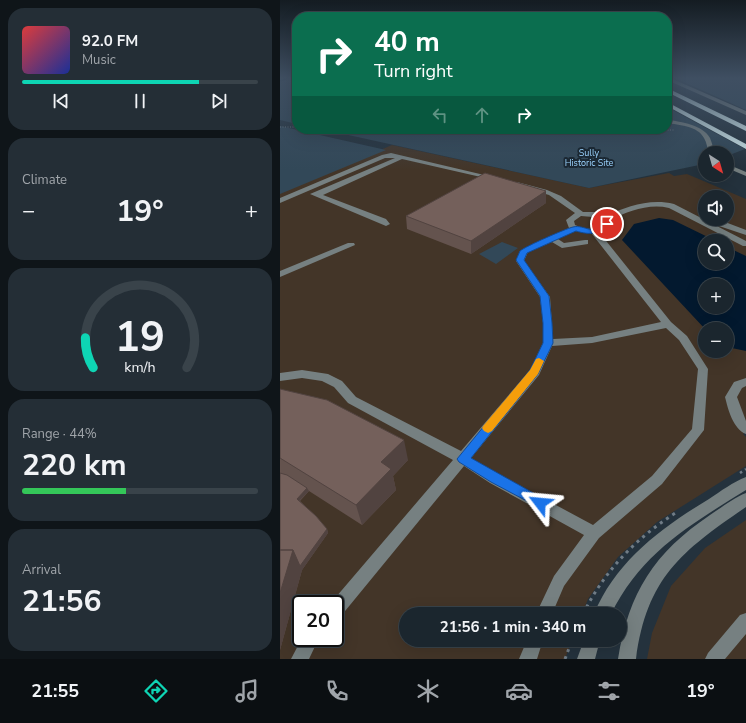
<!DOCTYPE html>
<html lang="en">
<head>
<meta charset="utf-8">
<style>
  :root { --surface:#1b262e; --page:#242e36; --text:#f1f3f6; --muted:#a0a5aa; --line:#39434a; --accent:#0ed5b4 }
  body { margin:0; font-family:"Nunito Sans",sans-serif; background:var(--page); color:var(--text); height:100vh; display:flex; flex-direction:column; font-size:15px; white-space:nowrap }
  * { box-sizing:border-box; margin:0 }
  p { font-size:13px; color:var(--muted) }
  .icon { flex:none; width:22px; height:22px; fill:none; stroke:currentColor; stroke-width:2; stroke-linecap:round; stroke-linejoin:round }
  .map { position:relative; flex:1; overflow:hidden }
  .details { display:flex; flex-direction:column; gap:8px; padding:8px; background:#0f1519; width:280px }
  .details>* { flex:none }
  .guide { position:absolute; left:12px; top:12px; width:380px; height:122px; border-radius:16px; box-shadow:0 4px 16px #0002,0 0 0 1px var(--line); background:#0b6e4f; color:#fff; overflow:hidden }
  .needle { width:26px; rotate:143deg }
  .fabs { position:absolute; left:418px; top:146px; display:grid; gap:8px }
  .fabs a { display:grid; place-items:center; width:36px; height:36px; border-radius:50%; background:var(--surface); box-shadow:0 4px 16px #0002,0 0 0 1px var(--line); font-size:20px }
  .speed { position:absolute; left:12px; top:595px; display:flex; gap:8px; font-size:20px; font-weight:700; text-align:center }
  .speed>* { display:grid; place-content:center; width:52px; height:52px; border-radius:50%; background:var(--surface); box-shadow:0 4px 16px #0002,0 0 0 1px var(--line); line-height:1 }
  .speed .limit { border:2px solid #111; border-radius:6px; background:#fff; color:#111 }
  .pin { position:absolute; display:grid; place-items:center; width:34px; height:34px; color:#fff; margin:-17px; border:2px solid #fff; border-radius:50%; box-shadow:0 1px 4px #0007 }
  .me { position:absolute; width:44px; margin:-22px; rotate:299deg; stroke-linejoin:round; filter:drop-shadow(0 0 3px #0008) }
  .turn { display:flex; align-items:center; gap:14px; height:84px; padding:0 16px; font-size:18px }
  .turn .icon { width:52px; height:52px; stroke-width:2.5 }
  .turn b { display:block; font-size:28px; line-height:34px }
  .lanes { display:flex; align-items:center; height:38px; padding:0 16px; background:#0003; justify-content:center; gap:20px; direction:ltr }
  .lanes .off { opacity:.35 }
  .big { font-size:30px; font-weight:700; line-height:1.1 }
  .details .tile { flex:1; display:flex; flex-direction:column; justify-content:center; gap:6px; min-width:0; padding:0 14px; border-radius:16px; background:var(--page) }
  .details .dial { align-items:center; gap:0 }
  .dial svg { height:104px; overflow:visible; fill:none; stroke:var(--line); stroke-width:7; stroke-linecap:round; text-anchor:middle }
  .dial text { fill:var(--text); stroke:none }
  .song { display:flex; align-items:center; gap:12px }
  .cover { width:48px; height:48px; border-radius:6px; background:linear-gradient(135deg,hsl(0 70% 55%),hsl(230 70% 35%)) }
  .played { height:4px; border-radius:2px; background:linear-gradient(90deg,var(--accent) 75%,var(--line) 75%) }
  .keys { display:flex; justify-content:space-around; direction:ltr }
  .heat { display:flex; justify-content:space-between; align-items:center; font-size:22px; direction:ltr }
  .charge { height:6px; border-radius:3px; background:linear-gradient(90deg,#34c759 44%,var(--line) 0) }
  .trip { position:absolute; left:119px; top:607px; width:228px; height:40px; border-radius:20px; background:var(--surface); box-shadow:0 4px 16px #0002,0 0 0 1px var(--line); font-weight:700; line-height:40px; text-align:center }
  .dock { display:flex; height:64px; justify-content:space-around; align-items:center; background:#0b0f12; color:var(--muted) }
  .dock .icon { width:28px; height:28px }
  .dock .active { color:var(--accent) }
  .dock b { font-size:18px; color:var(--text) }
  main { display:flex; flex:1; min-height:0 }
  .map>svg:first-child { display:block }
  .commercial { fill:#433528; fill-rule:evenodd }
  .green { fill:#324858 }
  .water { fill:#03192f; fill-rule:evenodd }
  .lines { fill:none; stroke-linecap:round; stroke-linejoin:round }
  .stream { stroke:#03192f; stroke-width:1.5 }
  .path-far2 { stroke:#707c86; stroke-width:1; stroke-dasharray:1 1.5; stroke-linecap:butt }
  .path-far1 { stroke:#707c86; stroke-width:2.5; stroke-dasharray:2.5 3.5; stroke-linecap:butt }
  .path { stroke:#707c86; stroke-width:3; stroke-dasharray:3 4.5; stroke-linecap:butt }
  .minor { fill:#768081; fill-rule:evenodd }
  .highway { fill:#d7f0f3; fill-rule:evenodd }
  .wall { fill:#64534e }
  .shaded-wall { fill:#514340 }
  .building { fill:#74605b; stroke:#514340 }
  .route { fill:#1a73e8; stroke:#114b97 }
  .slow { fill:#f59e0b }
  .labels { text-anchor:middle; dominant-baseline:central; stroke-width:4; stroke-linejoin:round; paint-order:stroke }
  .far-park-label { font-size:9px; fill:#9bd3fe; stroke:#1b2833 }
</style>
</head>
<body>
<main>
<section class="details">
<div class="tile">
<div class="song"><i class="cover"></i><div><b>92.0 FM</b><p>Music</p></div></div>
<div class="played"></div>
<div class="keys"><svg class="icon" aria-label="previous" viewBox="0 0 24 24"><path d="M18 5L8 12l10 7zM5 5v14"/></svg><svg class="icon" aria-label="pause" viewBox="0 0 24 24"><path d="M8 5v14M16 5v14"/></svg><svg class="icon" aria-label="next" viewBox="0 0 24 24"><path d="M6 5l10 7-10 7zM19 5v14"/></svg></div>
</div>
<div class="tile"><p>Climate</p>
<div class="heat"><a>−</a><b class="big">19°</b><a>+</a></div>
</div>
<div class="tile dial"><svg viewBox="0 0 100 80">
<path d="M14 69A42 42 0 1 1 86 69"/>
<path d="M14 69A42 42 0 0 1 8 46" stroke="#0ed5b4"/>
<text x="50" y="56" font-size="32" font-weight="700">19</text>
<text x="50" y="72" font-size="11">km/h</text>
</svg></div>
<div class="tile"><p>Range · 44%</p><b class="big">220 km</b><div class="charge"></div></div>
<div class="tile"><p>Arrival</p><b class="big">21:56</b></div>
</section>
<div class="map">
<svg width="466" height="659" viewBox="0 0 466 659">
  <rect width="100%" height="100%" fill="#24323d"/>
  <!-- commercial -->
  <path class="commercial" d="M112,145L309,188L389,173L394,176L407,174L466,199V432L463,434L466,437V466L377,522L338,557L308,599L302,614H126V640H292L285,659H0V193ZM425,197H447V219H425ZM425,241H447V263H425ZM425,285H447V307H425ZM425,329H447V351H425ZM21,604H55V638H21Z
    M466,520V659H367L372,633L391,586L425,548Z"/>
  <!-- green -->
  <path class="green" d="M0,78H17V124L0,120Z
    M395,78H466V110Z
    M387,107L465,149L447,156V153H425L424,164L309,188L41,129H387Z
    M0,126L106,150L0,194Z
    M222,242L238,248L216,264L199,254Z"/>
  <!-- water -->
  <path class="water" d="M379,218L393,220L436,241H425V263H447V247L466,256V351L447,347V329H425L342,240L354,224ZM425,285H447V307H425Z"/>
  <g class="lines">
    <!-- stream -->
    <path class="stream" d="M0,81L8,78"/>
    <!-- path-far2 -->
    <path class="path-far2" d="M0,127H17
      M65,129L207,131L395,130"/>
    <!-- path-far1 -->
    <path class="path-far1" d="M460,473L466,469"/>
    <!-- path -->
    <path class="path" d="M303,614C325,570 356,538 397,512
      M285,659L292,640"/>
    <!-- minor -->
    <path class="minor" d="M387,78H390L466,111V115L387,80Z
      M387,119C402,123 422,124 430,138C432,143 433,148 435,153H429C427,148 427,143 424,138C418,126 399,125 387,123Z
      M111,153L217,178L214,180L122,159L43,195L106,219L110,224L106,226L30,194L115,158H105L0,203V198L102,155Z
      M447,164L466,172V176L447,168Z
      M237,182L267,190L281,196L303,212H314L325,216C347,207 369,198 394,204L466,241V246H463L389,208C368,203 348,212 329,220V228L319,232L391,322L407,336L428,369L424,430L382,484L319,538L284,586L272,614H256L274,576L304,535L210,483L184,466L61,616L55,618V604H50L173,460L68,403L54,387L42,381L22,378L0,381V373L22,370L48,374L62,381L76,397L181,451L250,370L263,343V323L260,297L236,261L240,251L289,228L286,220L295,213L269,195L235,185L234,184ZM301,216L313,217L322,222V225C314,231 304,229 295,225L294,221ZM295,231L312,234L381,322L312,337L273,339L270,297L244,261L248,252L272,242L282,248L308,244V240H305L284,243L278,239ZM386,328L399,340L418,369L412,429L372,476L313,525L220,475L191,458L259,375L272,346L312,343Z
      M439,222H445L466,230V235L439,226Z
      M68,243H74L75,245L0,277V271Z
      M466,378V386L462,388L457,397L466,421V434C453,429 448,409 445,397L454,382Z
      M466,477V490C410,525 362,552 331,614H314C336,561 381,528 429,499C441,491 453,482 466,477Z
      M466,493V507C402,551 367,577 356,659H338C349,592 374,553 430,515C441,508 453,498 466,493Z
      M466,613V634L445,659H425L428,653L460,615Z
      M22,638H39L29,659H11Z
      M247,640H263L257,659H239Z
      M304,640H320L315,659H297Z"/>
    <!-- highway -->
    <path class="highway" d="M387,88L466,126V131L387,92Z
      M387,102L466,144V149L387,106Z"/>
  </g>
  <!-- wall -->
  <path class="wall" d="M266,203L191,254L127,229L126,216Z
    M0,389L128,460L113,476L116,490L82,525L29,491L20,501L47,529L48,533L22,570L0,650Z"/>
  <!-- shaded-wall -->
  <path class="shaded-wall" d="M266,191V203L191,254V241Z
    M124,440L128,460L113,476L116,490L82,525L76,505L101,462Z
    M27,488L29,491L18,502L17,499Z
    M47,529L48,533L22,570L0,650V593L13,550Z"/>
  <!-- building -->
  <path class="building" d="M205,173L266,191L191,241L126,216Z
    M0,389L47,400L124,440L101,462L111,469L76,505L0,458Z
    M0,473L7,475L27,488L17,499L36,516L47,529L20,566L13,550H0Z
    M0,550H13L0,593Z"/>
  <!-- sky -->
  <linearGradient id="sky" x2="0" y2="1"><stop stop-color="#141c22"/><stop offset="0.46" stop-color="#3f4f62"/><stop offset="1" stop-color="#3f4f62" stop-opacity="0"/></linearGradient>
  <rect width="466" height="170" fill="url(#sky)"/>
  <!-- route -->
  <path class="route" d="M324,222L330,224C322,235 309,235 296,231L247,253L244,260L269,296L272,323L273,343L258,374L191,458L264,499L266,503L264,507L260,508L211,482L179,462L177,459L250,370L263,343V323L260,296L236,260L240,251C246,246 285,229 293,227C305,224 313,237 324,222Z"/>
  <!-- slow -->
  <path class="slow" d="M259,358L264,361L258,374L212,431L208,433L204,431L202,428L204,425L250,370L256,359Z"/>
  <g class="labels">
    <!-- far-park labels -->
    <g class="far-park-label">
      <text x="309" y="153">Sully<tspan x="309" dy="10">Historic Site</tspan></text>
    </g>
  </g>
</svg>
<div class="fabs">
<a><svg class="needle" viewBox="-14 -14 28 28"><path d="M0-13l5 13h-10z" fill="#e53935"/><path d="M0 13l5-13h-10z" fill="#a0a5aa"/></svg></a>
<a><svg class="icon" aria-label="sound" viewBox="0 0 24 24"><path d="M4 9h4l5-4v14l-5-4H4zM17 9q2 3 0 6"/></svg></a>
<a><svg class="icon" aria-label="search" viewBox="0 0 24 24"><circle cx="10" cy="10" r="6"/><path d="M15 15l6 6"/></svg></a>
<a>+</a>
<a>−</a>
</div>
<div class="speed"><div class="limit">20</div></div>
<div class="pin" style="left:327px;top:224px;background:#d93025"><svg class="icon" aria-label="arrive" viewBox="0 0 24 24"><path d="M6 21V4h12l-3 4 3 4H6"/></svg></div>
<svg class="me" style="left:260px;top:503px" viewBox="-20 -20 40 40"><path d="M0-17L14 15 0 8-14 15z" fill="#1a73e8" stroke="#fff" stroke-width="4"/></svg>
<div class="trip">21:56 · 1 min · 340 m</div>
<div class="guide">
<div class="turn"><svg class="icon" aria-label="right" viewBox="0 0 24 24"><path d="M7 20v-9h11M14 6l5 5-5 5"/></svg><div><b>40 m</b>Turn right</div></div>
<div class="lanes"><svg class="icon off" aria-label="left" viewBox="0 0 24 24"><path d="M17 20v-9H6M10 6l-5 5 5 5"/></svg><svg class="icon off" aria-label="ahead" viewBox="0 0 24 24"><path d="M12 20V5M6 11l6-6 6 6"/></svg><svg class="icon" aria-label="right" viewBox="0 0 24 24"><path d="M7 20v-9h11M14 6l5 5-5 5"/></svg></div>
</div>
</div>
</main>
<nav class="dock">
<b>21:55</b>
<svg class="icon active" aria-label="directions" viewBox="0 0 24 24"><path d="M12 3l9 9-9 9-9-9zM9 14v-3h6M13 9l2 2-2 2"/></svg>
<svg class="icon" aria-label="music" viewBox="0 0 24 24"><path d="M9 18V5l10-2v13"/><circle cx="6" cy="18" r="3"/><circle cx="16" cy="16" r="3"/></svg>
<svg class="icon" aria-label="phone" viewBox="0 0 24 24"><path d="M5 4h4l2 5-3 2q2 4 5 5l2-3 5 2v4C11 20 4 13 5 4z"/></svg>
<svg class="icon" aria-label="climate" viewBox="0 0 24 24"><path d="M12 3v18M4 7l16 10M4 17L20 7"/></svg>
<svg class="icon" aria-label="car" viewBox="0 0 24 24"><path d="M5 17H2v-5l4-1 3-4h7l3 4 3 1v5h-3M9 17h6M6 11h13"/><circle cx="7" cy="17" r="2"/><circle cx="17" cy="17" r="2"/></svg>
<svg class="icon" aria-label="filters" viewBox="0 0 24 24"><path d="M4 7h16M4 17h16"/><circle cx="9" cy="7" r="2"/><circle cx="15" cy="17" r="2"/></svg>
<b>19°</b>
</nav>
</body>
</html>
